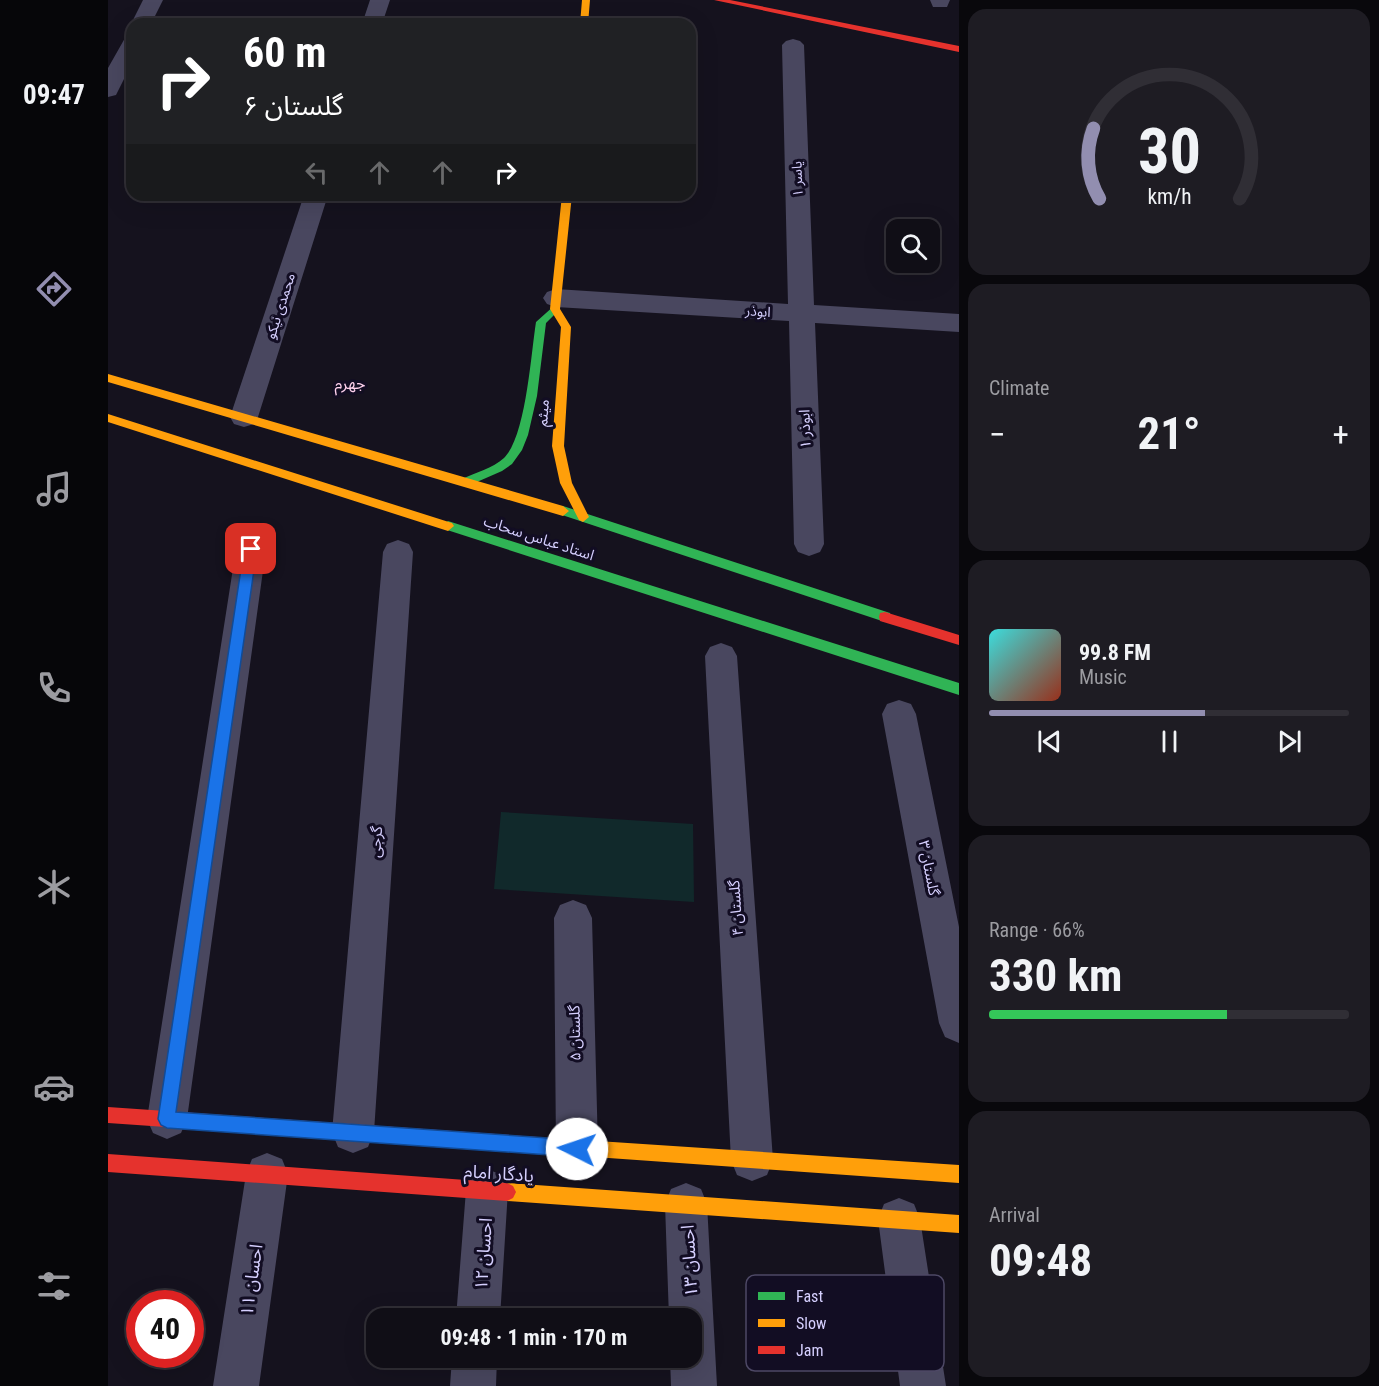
<!DOCTYPE html>
<html lang="en">
<head>
<meta charset="utf-8">
<style>
  :root { --surface:#100e16; --page:#1e1c23; --text:#f1f3f6; --muted:#9c9ca1; --line:#302e35; --accent:#928eb0 }
  body { margin:0; font-family:"Roboto Condensed","Noto Sans Arabic",sans-serif; background:var(--page); color:var(--text); height:100vh; display:flex; flex-direction:column; font-size:22px; white-space:nowrap }
  * { box-sizing:border-box; margin:0 }
  p { font-size:20px; color:var(--muted) }
  .icon { flex:none; width:33px; height:33px; fill:none; stroke:currentColor; stroke-width:2; stroke-linecap:round; stroke-linejoin:round }
  .map { position:relative; flex:1; overflow:hidden }
  .sheet { display:flex; flex-direction:column; gap:9px; padding:9px; background:#09080c; width:420px }
  .sheet>* { flex:none }
  .banner { position:absolute; left:18px; top:18px; width:570px; height:183px; border-radius:18px; box-shadow:0 6px 24px #0002,0 0 0 2px var(--line); background:#202124; color:#fff; overflow:hidden }
  .buttons { position:absolute; left:778px; top:219px; display:grid; gap:12px }
  .buttons a { display:grid; place-items:center; width:54px; height:54px; border-radius:12px; background:var(--surface); box-shadow:0 6px 24px #0002,0 0 0 2px var(--line); font-size:30px }
  .speed { position:absolute; left:18px; top:1290px; display:flex; gap:12px; font-size:30px; font-weight:700; text-align:center }
  .speed>* { display:grid; place-content:center; width:78px; height:78px; border-radius:50%; background:var(--surface); box-shadow:0 6px 24px #0002,0 0 0 2px var(--line); line-height:1 }
  .speed .limit { border:9px solid #d22; background:#fff; color:#111 }
  .pin { position:absolute; display:grid; place-items:center; width:51px; height:51px; color:#fff; margin:-26px; border-radius:12px; box-shadow:0 3px 9px #0006 }
  .me { position:absolute; width:66px; margin:-33px; rotate:274deg; stroke-linejoin:round; filter:drop-shadow(0 0 4px #0008) }
  .turn { display:flex; align-items:center; gap:21px; height:126px; padding:0 18px; font-size:27px }
  .turn .icon { width:78px; height:78px; stroke-width:2.5 }
  .turn b { display:block; font-size:42px; line-height:51px }
  .lanes { display:flex; align-items:center; height:57px; padding:0 18px; background:#0003; justify-content:center; gap:30px; direction:ltr }
  .lanes .off { opacity:.35 }
  .big { font-size:45px; font-weight:700; line-height:1.1 }
  .sheet .card { flex:1; display:flex; flex-direction:column; justify-content:center; gap:9px; min-width:0; padding:0 21px; border-radius:18px; background:var(--page) }
  .sheet .dial { align-items:center; gap:0 }
  .dial svg { height:156px; overflow:visible; fill:none; stroke:var(--line); stroke-width:7; stroke-linecap:round; text-anchor:middle }
  .dial text { fill:var(--text); stroke:none }
  .song { display:flex; align-items:center; gap:18px }
  .cover { width:72px; height:72px; border-radius:9px; background:linear-gradient(135deg,hsl(180 70% 55%),hsl(10 70% 35%)) }
  .played { height:6px; border-radius:3px; background:linear-gradient(90deg,var(--accent) 60%,var(--line) 60%) }
  .keys { display:flex; justify-content:space-around; direction:ltr }
  .heat { display:flex; justify-content:space-between; align-items:center; font-size:33px; direction:ltr }
  .charge { height:9px; border-radius:4px; background:linear-gradient(90deg,#34c759 66%,var(--line) 0) }
  .trip { position:absolute; left:258px; top:1308px; width:336px; height:60px; border-radius:18px; background:var(--surface); box-shadow:0 6px 24px #0002,0 0 0 2px var(--line); font-weight:700; line-height:60px; text-align:center }
  main { display:flex; flex:1; min-height:0 }
  .dock { display:flex; flex-direction:column; width:108px; justify-content:space-around; align-items:center; background:#060609; color:var(--muted) }
  .dock .icon { width:42px; height:42px }
  .dock .active { color:var(--accent) }
  .dock b { font-size:27px; color:var(--text) }
  .map>svg:first-child { display:block }
  .green { fill:#11292b }
  .lines { fill:none; stroke-linecap:round; stroke-linejoin:round }
  .street { fill:#49475f; fill-rule:evenodd }
  .fast { fill:#30b455; fill-rule:evenodd }
  .slow { fill:#ff9f0a; fill-rule:evenodd }
  .jam { fill:#e5322d; fill-rule:evenodd }
  .route { fill:#1a73e8; stroke:#114b97; stroke-width:1.5 }
  .labels { text-anchor:middle; dominant-baseline:central; stroke-width:6; stroke-linejoin:round; paint-order:stroke }
  .far-street-label { font-size:14px; fill:#d6d0ff; stroke:#120d23 }
  .street-label { font-size:15px; fill:#d6d0ff; stroke:#120d23 }
  .neighbourhood-label { font-size:16px; fill:#ffd2ed; stroke:#120d23 }
  .near-street-label { font-size:18px; fill:#d6d0ff; stroke:#120d23 }
  .key { fill:#120d23; stroke:#4d4865; stroke-width:1.5 }
  .key-label { font-size:16px; fill:#d6d0ff }
</style>
</head>
<body>
<main>
<nav class="dock">
<b>09:47</b>
<svg class="icon active" aria-label="directions" viewBox="0 0 24 24"><path d="M12 3l9 9-9 9-9-9zM9 14v-3h6M13 9l2 2-2 2"/></svg>
<svg class="icon" aria-label="music" viewBox="0 0 24 24"><path d="M9 18V5l10-2v13"/><circle cx="6" cy="18" r="3"/><circle cx="16" cy="16" r="3"/></svg>
<svg class="icon" aria-label="phone" viewBox="0 0 24 24"><path d="M5 4h4l2 5-3 2q2 4 5 5l2-3 5 2v4C11 20 4 13 5 4z"/></svg>
<svg class="icon" aria-label="climate" viewBox="0 0 24 24"><path d="M12 3v18M4 7l16 10M4 17L20 7"/></svg>
<svg class="icon" aria-label="car" viewBox="0 0 24 24"><path d="M5 17H2v-5l4-1 3-4h7l3 4 3 1v5h-3M9 17h6M6 11h13"/><circle cx="7" cy="17" r="2"/><circle cx="17" cy="17" r="2"/></svg>
<svg class="icon" aria-label="filters" viewBox="0 0 24 24"><path d="M4 7h16M4 17h16"/><circle cx="9" cy="7" r="2"/><circle cx="15" cy="17" r="2"/></svg>
</nav>
<div class="map">
<svg width="851" height="1386" viewBox="0 0 851 1386">
  <rect width="100%" height="100%" fill="#15121e"/>
  <!-- green -->
  <path class="green" d="M393,812L585,824L586,902L386,889Z"/>
  <g class="lines">
    <!-- street -->
    <path class="street" d="M35,0H55L43,24H24V26L23,24Z
      M262,0H282L274,24H254Z
      M822,0H842L839,7H825Z
      M24,36V63L8,95L0,97V68L17,38Z
      M685,39L692,41L696,45L706,305L851,314V332L707,323L716,544L712,552L701,556L690,552L686,544L681,321L448,307L439,304L435,298L439,292L448,289L680,304L674,45L678,41Z
      M196,195H220L150,417L146,424L136,427L126,424L122,417Z
      M143,537L154,541L158,549L79,1119L73,1133L59,1139L45,1133L39,1119L128,549L132,541Z
      M290,540L301,544L305,552L266,1132L260,1147L245,1153L230,1147L224,1132L275,552L279,544Z
      M613,643L624,647L629,656L665,1160L659,1175L644,1181L629,1175L623,1160L597,656L602,647Z
      M791,700L803,704L808,714L851,927V1043L837,1037L831,1023L774,714L779,704Z
      M465,900L478,905L484,918L490,1149L484,1164L469,1170L454,1164L448,1149L446,918L452,905Z
      M159,1153L174,1159L180,1174L151,1386H105L138,1174L144,1159Z
      M379,1169L394,1175L400,1190L392,1318H348L358,1190L364,1175Z
      M578,1183L593,1189L599,1204L609,1386H563L562,1358H584V1318H561L557,1204L563,1189Z
      M791,1198L806,1204L812,1219L838,1386H792L770,1219L776,1204Z
      M344,1358H389L388,1386H342Z"/>
    <!-- fast -->
    <path class="fast" d="M447,305L452,309L438,323L429,396L420,435L414,450L404,464L394,471L362,485H354L352,482L354,479C367,473 385,468 396,458C418,437 423,353 428,322Z
      M455,506L782,613L783,617L782,621L777,622L451,514L449,511L451,508Z
      M340,521L851,683V695L336,529L334,526Z"/>
    <!-- slow -->
    <path class="slow" d="M474,0H482L480,24H472Z
      M454,195H464L452,309L463,327L456,446L464,483L481,517L475,522L471,520L452,483L444,446L453,327L442,309Z
      M0,374L455,506L461,511L455,516L0,382Z
      M0,414L344,523L346,526L340,531L0,422Z
      M444,1138L851,1165V1183L444,1154L438,1152L436,1146L438,1140Z
      M399,1183L851,1215V1233L399,1201L393,1198L390,1192L393,1186Z"/>
    <!-- jam -->
    <path class="jam" d="M606,0H622L851,46V52Z
      M777,612L851,635V645L772,621L771,617L772,613Z
      M0,1107L444,1138L450,1140L452,1146L450,1152L444,1154L0,1123Z
      M0,1154L399,1183L405,1186L408,1192L405,1198L399,1201L0,1172Z"/>
  </g>
  <!-- route -->
  <path class="route" d="M143,544L149,549L68,1112L469,1140L475,1143L477,1149L475,1155L469,1157L59,1128L53,1125L50,1119L136,549Z"/>
  <g class="labels">
    <!-- far-street labels -->
    <g class="far-street-label">
      <text transform="translate(689 179) rotate(-92)">یاسر ۱</text>
      <text transform="translate(172 306) rotate(-72)">محمدی نیکو</text>
      <text transform="translate(650 311) rotate(4)">ابوذر</text>
    </g>
    <!-- street labels -->
    <g class="street-label">
      <text transform="translate(435 413) rotate(-86)">میثم</text>
      <text transform="translate(697 429) rotate(-92)">ابوذر ۱</text>
      <text transform="translate(431 538) rotate(18)">استاد عباس سحاب</text>
      <text transform="translate(268 842) rotate(-86)">گرجی</text>
      <text transform="translate(821 868) rotate(79)">گلستان ۳</text>
      <text transform="translate(628 908) rotate(-94)">گلستان ۴</text>
      <text transform="translate(467 1033) rotate(-91)">گلستان ۵</text>
    </g>
    <!-- neighbourhood labels -->
    <g class="neighbourhood-label">
      <text x="242" y="383">جهرم</text>
    </g>
    <!-- near-street labels -->
    <g class="near-street-label">
      <text transform="translate(391 1173) rotate(4)">یادگار امام</text>
      <text transform="translate(375 1254) rotate(-86)">احسان ۱۲</text>
      <text transform="translate(581 1261) rotate(-93)">احسان ۱۳</text>
      <text transform="translate(143 1280) rotate(-82)">احسان ۱۱</text>
    </g>
  </g>
  <!-- legend -->
  <rect x="638" y="1275" width="198" height="96" rx="9" class="key"/>
  <rect x="650" y="1292" width="27" height="8" fill="#30b455"/>
  <rect x="650" y="1319" width="27" height="8" fill="#ff9f0a"/>
  <rect x="650" y="1346" width="27" height="8" fill="#e5322d"/>
  <g class="key-label">
    <text x="688" y="1302">Fast</text>
    <text x="688" y="1329">Slow</text>
    <text x="688" y="1356">Jam</text>
  </g>
</svg>
<div class="buttons">
<a><svg class="icon" aria-label="search" viewBox="0 0 24 24"><circle cx="10" cy="10" r="6"/><path d="M15 15l6 6"/></svg></a>
</div>
<div class="speed"><div class="limit">40</div></div>
<div class="pin" style="left:143px;top:549px;background:#d93025"><svg class="icon" aria-label="arrive" viewBox="0 0 24 24"><path d="M6 21V4h12l-3 4 3 4H6"/></svg></div>
<svg class="me" style="left:469px;top:1149px" viewBox="-20 -20 40 40"><circle r="19" fill="#fff"/><path d="M0-13L10 11 0 6-10 11z" fill="#1a73e8"/></svg>
<div class="trip">09:48 · 1 min · 170 m</div>
<div class="banner">
<div class="turn"><svg class="icon" aria-label="right" viewBox="0 0 24 24"><path d="M7 20v-9h11M14 6l5 5-5 5"/></svg><div><b>60 m</b>گلستان ۶</div></div>
<div class="lanes"><svg class="icon off" aria-label="left" viewBox="0 0 24 24"><path d="M17 20v-9H6M10 6l-5 5 5 5"/></svg><svg class="icon off" aria-label="ahead" viewBox="0 0 24 24"><path d="M12 20V5M6 11l6-6 6 6"/></svg><svg class="icon off" aria-label="ahead" viewBox="0 0 24 24"><path d="M12 20V5M6 11l6-6 6 6"/></svg><svg class="icon" aria-label="right" viewBox="0 0 24 24"><path d="M7 20v-9h11M14 6l5 5-5 5"/></svg></div>
</div>
</div>
<section class="sheet">
<div class="card dial"><svg viewBox="0 0 100 80">
<path d="M14 69A42 42 0 1 1 86 69"/>
<path d="M14 69A42 42 0 0 1 11 33" stroke="#928eb0"/>
<text x="50" y="56" font-size="32" font-weight="700">30</text>
<text x="50" y="72" font-size="11">km/h</text>
</svg></div>
<div class="card"><p>Climate</p>
<div class="heat"><a>−</a><b class="big">21°</b><a>+</a></div>
</div>
<div class="card">
<div class="song"><i class="cover"></i><div><b>99.8 FM</b><p>Music</p></div></div>
<div class="played"></div>
<div class="keys"><svg class="icon" aria-label="previous" viewBox="0 0 24 24"><path d="M18 5L8 12l10 7zM5 5v14"/></svg><svg class="icon" aria-label="pause" viewBox="0 0 24 24"><path d="M8 5v14M16 5v14"/></svg><svg class="icon" aria-label="next" viewBox="0 0 24 24"><path d="M6 5l10 7-10 7zM19 5v14"/></svg></div>
</div>
<div class="card"><p>Range · 66%</p><b class="big">330 km</b><div class="charge"></div></div>
<div class="card"><p>Arrival</p><b class="big">09:48</b></div>
</section>
</main>
</body>
</html>
